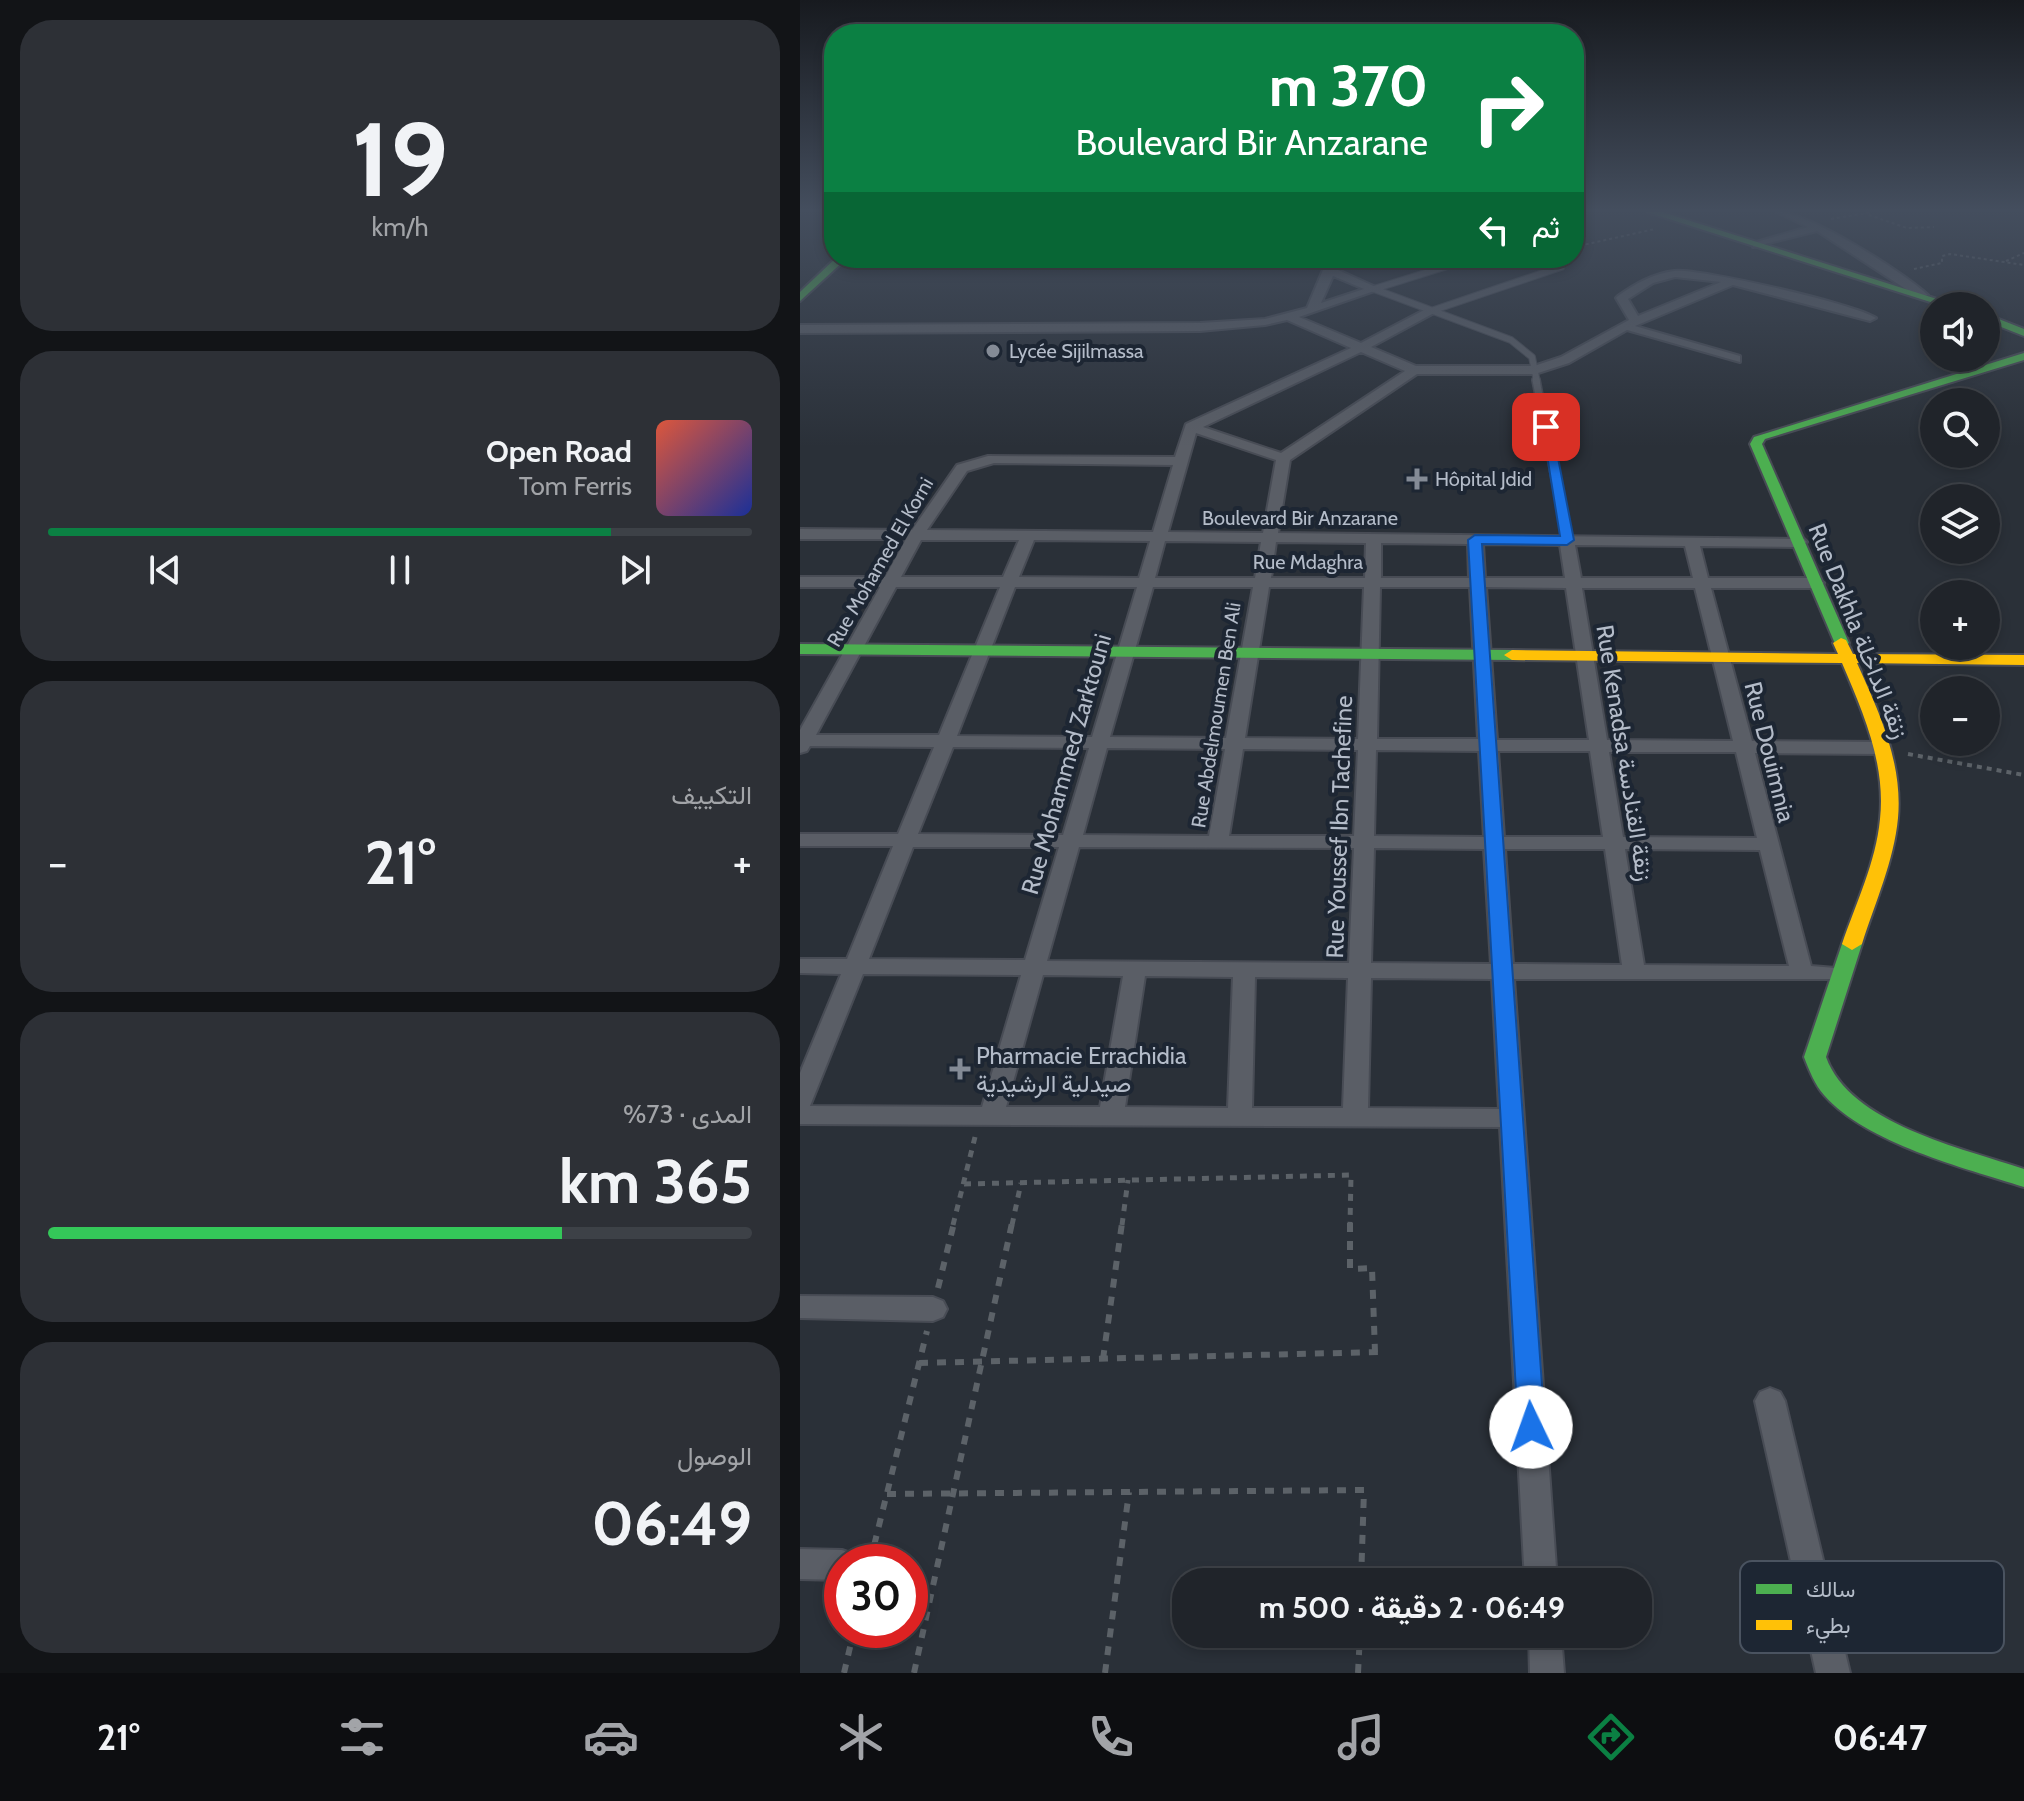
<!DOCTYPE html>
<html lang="ar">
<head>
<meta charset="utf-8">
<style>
  :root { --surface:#20242a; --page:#2d3036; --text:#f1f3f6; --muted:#a2a4a8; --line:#3d4147; --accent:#0b8043 }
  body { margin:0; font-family:Cabin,Vazirmatn,sans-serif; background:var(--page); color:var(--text); direction:rtl; height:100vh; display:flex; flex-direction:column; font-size:30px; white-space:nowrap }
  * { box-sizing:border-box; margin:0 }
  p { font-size:26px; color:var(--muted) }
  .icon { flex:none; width:44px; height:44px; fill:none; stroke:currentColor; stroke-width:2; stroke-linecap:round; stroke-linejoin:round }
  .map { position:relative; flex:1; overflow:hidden; direction:ltr }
  .details { display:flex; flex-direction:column; gap:20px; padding:20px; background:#121417; width:800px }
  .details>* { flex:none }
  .guide { position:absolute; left:24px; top:24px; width:760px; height:244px; border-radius:32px; box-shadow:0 4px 12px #0003,0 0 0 2px var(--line); direction:rtl; background:#0b8043; color:#fff; overflow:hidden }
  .controls { position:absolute; left:1120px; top:292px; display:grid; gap:16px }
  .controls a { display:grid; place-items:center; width:80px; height:80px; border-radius:50%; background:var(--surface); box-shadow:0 4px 12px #0003,0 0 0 2px var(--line); font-size:40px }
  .speed { position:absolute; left:24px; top:1544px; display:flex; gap:16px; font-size:40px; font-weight:700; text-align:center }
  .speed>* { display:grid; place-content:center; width:104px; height:104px; border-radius:50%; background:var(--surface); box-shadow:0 4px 12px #0003,0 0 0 2px var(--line); line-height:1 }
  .speed .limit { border:12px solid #d22; background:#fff; color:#111 }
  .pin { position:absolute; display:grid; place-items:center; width:68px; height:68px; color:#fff; margin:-34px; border-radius:16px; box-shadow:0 4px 12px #0006 }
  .me { position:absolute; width:88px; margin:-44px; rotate:357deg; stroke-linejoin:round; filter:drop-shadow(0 0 6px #0008) }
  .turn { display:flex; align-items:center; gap:28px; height:168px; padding:0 24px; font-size:36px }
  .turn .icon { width:104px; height:104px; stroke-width:2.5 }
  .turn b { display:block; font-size:56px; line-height:68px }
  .then { display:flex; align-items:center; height:76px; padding:0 24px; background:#0003; gap:16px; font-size:30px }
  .big { font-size:60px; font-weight:700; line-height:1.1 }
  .details .widget { flex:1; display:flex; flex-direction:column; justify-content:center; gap:12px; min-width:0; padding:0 28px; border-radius:32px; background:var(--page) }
  .details .dial { align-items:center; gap:0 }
  .dial b { font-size:104px; line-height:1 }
  .song { display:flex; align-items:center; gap:24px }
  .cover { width:96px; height:96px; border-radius:12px; background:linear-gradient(135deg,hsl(10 70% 55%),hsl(230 70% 35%)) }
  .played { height:8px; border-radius:4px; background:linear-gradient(90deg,var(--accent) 80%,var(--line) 80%) }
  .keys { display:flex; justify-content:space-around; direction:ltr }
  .heat { display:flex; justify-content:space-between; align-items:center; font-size:44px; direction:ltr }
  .charge { height:12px; border-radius:6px; background:linear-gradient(90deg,#34c759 73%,var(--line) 0) }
  .trip { position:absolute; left:372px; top:1568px; width:480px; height:80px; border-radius:32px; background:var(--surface); box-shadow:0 4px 12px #0003,0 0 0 2px var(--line); font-weight:700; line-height:80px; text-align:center; direction:rtl }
  .tab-bar { display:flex; height:128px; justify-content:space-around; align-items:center; background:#0d0e11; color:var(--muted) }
  .tab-bar .icon { width:56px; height:56px }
  .tab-bar .on { color:var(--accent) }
  .tab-bar b { font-size:36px; color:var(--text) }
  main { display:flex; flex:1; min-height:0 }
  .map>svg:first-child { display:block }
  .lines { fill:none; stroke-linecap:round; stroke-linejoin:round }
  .lane-far1-casing { stroke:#484c55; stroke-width:8 }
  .lane-casing { stroke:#484c55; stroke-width:10 }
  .street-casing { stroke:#484c55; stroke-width:4 }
  .fast-casing { stroke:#484c55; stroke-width:4 }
  .slow-casing { stroke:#484c55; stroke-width:4 }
  .path-far3 { stroke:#5c6268; stroke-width:2; stroke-dasharray:3 3; stroke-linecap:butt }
  .path-far2 { stroke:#5c6268; stroke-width:4; stroke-dasharray:5 5; stroke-linecap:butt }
  .path-far1 { stroke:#5c6268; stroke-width:5; stroke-dasharray:7 7; stroke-linecap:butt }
  .path { stroke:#5c6268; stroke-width:6; stroke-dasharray:9 9; stroke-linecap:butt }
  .lane-far1 { stroke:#5a5e66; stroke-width:6 }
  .lane { stroke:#5a5e66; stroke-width:7 }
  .street { fill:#5a5e66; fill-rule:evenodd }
  .fast { fill:#4caf50; fill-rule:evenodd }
  .slow { fill:#ffc107; fill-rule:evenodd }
  .route { fill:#1a73e8; stroke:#114b97; stroke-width:2 }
  .poi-dot { fill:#848b96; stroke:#1d2633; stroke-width:3 }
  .labels { text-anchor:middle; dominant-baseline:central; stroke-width:8; stroke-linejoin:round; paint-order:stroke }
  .far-poi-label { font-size:20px; fill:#b4bcc9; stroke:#1d2633; text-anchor:start }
  .far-street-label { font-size:20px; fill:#b4bcc9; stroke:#1d2633 }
  .street-label { font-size:24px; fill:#b4bcc9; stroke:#1d2633 }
  .poi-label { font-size:24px; fill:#b4bcc9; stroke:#1d2633; text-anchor:start }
  .key { fill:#1d2633; stroke:#4a5360; stroke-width:2 }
  .key-label { font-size:22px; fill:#b4bcc9 }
</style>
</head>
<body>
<main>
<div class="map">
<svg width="1224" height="1673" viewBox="0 0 1224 1673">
  <rect width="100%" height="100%" fill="#2a3038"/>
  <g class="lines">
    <!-- lane-far1 casing -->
    <g class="lane-far1-casing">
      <path id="lane-far1" d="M607,258L639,268
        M574,289L711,340L732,357L737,382
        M574,289L673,258
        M631,311L761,267"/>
    </g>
    <!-- lane casing -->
    <g class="lane-casing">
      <path id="lane" d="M736,380L767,540"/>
    </g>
    <!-- street casing -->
    <g class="street-casing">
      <path id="street" d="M977,212C1009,212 1103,272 1128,295L1118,297L1017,231L953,247V243L1008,227Z
        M528,258L538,259L536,269L580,289L499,317L561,343L626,309H634V313L571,347L616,366H734L761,357L829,320L816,298L818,296C835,284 852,274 874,271C899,268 1056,304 1076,318L1070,321L933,285L835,326L940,356V362L827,330L769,363L735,374H617L490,460L478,533L1004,539L1007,542L999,547L900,546L908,578H1016L1024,583L1016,588H911L952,741L1081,742L1090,748L1081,754L955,753L1011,966L1048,969L1051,974L1048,979H714L757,1582H725L700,1127L0,1124V1073L41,974L0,973V959H47L93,846H0V834H98L134,747L10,746L7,751L0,753V730L80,587H0V577H85L106,539H0V529L112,530L157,465L188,456L375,457L386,424L551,348L487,320L465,325L400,331L0,333V325L400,323L465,319L507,308ZM533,276L564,289L521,303ZM875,277L921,282L838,316L828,299L853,283ZM561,352L605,371L481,453L403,427ZM396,433L476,460L463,533L368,532ZM194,463L373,465L353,532L127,530L167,471ZM121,540H219L203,577H101ZM234,540L350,541L339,578L219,577ZM365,541L461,542L455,578H355ZM476,542L566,543L565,578H471ZM581,543L668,544L669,578H581ZM683,544L760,545L765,578H685ZM775,545L885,546L893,578H781ZM96,587H200L139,735H16ZM215,587H337L292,737L157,736ZM353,587H453L426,738L310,737ZM469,587H564L558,739L445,738ZM580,587H670L678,739H577ZM686,587L766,588L789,740H697ZM782,588H895L933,741L807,740ZM153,747L289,748L263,835L118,834ZM307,748L425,749L409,836L283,835ZM443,749L558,750L554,836H429ZM576,750L679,751L684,837L574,836ZM698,751H790L803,837H704ZM809,752H936L957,838L823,837ZM113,847H259L225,960L69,959ZM279,847L554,848L549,963L247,961ZM574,848L684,849L691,964L571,963ZM705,849H805L822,965L713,964ZM825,849L960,850L989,966L844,965ZM63,974L221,975L182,1107L10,1106ZM243,975L323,976L300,1107H206ZM345,976L433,977L428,1108L325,1107ZM455,977L548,978L543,1108H452ZM571,978L692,979L699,1109L568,1108Z
        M0,1296L133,1297L143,1301L147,1309L143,1317L133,1321L0,1318Z
        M970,1388L980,1392L985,1401L1050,1673H1016L955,1401L960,1392Z
        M0,1549L42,1550L53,1554L57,1562H42V1580L0,1579Z
        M729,1634H761L764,1673H730Z"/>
    </g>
    <!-- fast casing -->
    <g class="fast-casing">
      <path id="fast" d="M847,212H862L1159,306H1143Z
        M36,258H47L0,301V292Z
        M1186,314L1224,329V336L1186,321Z
        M1224,353V360L965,439L962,444L1049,643L1041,648L1036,646L950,444L954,437Z
        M0,644L712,650L720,655L712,660L0,654Z
        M1052,938L1062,944L1026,1057C1050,1124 1162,1148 1224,1169V1187C1164,1168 1066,1143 1024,1095C1015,1085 1009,1070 1004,1057L1042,944Z"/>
    </g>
    <!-- slow casing -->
    <g class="slow-casing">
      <path id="slow" d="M1041,638L1046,640L1053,654L1224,655V665L1057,663C1079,712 1103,763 1098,818C1094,861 1075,903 1062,944L1052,950L1042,944C1056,903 1076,862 1080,819C1086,764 1063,712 1042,663L712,660L704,655L712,650L1038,654L1033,643Z"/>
    </g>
    <!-- path-far3 -->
    <path class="path-far3" d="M1069,215L1107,228L1134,227
      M1031,219L1072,212
      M774,247L855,229
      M1206,261L1224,253
      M1114,269L1142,263V256L1150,254L1224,265"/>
    <!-- path-far2 -->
    <path class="path-far2" d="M1108,754L1224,775"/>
    <!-- path-far1 -->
    <path class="path-far1" d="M164,1184L551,1175L550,1225
      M153,1225L175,1137
      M212,1225L221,1183
      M322,1225L328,1180"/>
    <!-- path -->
    <path class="path" d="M550,1223V1269L572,1268L575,1352
      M138,1288L154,1223
      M303,1359L322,1223
      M119,1363L581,1352
      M87,1494L564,1490L561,1582
      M70,1562L127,1331
      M44,1673L54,1630
      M114,1673L212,1223
      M305,1673L329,1492
      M558,1673L560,1634"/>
    <!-- lane-far1 -->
    <use href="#lane-far1" class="lane-far1"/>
    <!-- lane -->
    <use href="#lane" class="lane"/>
    <!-- street -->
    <use href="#street" class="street"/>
    <!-- fast -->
    <use href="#fast" class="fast"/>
    <!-- slow -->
    <use href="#slow" class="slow"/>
  </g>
  <!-- sky -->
  <linearGradient id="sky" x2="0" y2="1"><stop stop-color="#171a1f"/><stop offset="0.47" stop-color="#444e5e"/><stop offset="1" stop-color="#444e5e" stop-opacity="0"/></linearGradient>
  <rect width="1224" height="447" fill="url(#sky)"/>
  <!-- route -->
  <path class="route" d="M742,424L752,427L774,540L767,545L682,544L745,1427L741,1436L731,1439L722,1436L718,1427L668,540L675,535L760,536Z"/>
  <!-- markers -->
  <g class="poi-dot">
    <circle cx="193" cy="351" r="8"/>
    <path d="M613 467h8v8h8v8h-8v8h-8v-8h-8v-8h8z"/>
    <path d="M156 1057h8v8h8v8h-8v8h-8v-8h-8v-8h8z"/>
  </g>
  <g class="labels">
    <!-- far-poi labels -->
    <g class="far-poi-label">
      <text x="209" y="351">Lycée Sijilmassa</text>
      <text x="635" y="479">Hôpital Jdid</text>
    </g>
    <!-- far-street labels -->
    <g class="far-street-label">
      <text x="500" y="518">Boulevard Bir Anzarane</text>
      <text transform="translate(80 562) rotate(-60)">Rue Mohamed El Korni</text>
      <text x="508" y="562">Rue Mdaghra</text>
      <text transform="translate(416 715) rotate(-81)">Rue Abdelmoumen Ben Ali</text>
    </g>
    <!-- street labels -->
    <g class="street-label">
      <text transform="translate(1059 631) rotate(68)">Rue Dakhla زنقة الداخلة</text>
      <text transform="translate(970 752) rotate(76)">Rue Douimnia</text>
      <text transform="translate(825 753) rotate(81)">Rue Kenadsa زنقة القنادسة</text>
      <text transform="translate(266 764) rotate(-74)">Rue Mohammed Zarktouni</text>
      <text transform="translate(539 827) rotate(-88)">Rue Youssef Ibn Tachefine</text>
    </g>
    <!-- poi labels -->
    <g class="poi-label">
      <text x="176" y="1055">Pharmacie Errachidia<tspan x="176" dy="28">صيدلية الرشيدية</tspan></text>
    </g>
  </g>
  <!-- legend -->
  <rect x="940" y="1561" width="264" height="92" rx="12" class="key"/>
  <rect x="956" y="1584" width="36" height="10" fill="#4caf50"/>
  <rect x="956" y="1620" width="36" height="10" fill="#ffc107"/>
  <g class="key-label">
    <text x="1006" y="1597">سالك</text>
    <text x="1006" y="1633">بطيء</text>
  </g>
</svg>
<div class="controls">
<a><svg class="icon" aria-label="sound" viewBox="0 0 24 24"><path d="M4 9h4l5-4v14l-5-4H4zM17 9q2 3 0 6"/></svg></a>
<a><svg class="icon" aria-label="search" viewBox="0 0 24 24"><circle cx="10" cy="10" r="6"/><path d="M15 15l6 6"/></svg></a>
<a><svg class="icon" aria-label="layers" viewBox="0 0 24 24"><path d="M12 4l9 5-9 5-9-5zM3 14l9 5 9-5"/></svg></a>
<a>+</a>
<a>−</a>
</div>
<div class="speed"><div class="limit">30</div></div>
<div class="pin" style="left:746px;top:427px;background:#d93025"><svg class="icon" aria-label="arrive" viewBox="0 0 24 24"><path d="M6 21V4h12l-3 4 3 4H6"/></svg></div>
<svg class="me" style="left:731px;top:1427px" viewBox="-20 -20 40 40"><circle r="19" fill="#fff"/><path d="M0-13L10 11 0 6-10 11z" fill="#1a73e8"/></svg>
<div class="trip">06:49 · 2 دقيقة · 500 m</div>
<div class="guide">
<div class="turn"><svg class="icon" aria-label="right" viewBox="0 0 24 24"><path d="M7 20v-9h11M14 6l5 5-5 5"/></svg><div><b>370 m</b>Boulevard Bir Anzarane</div></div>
<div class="then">ثم<svg class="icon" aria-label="left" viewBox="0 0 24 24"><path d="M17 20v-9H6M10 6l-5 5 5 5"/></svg></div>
</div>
</div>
<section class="details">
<div class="widget dial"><b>19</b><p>km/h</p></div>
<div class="widget">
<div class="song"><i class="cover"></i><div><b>Open Road</b><p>Tom Ferris</p></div></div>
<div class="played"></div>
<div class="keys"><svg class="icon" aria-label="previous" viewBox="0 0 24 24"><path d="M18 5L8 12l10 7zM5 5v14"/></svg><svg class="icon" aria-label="pause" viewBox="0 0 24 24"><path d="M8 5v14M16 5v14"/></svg><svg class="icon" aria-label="next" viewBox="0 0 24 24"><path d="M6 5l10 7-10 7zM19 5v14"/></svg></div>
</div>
<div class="widget"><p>التكييف</p>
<div class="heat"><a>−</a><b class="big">21°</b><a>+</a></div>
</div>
<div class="widget"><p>المدى · 73%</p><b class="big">365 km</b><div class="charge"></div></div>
<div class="widget"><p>الوصول</p><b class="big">06:49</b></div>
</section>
</main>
<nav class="tab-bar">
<b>06:47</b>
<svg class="icon on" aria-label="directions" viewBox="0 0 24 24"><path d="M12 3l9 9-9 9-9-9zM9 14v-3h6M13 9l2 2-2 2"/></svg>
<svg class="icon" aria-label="music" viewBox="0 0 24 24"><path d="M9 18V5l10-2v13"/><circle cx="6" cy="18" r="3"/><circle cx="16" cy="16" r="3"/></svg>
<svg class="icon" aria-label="phone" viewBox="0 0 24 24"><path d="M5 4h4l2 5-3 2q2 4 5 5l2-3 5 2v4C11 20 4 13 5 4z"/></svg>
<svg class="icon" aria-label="climate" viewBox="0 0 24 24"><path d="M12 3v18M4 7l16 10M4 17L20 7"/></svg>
<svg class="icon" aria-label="car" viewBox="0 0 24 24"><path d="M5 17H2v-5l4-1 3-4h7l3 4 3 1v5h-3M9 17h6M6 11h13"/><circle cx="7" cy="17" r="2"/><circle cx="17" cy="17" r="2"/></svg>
<svg class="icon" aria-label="filters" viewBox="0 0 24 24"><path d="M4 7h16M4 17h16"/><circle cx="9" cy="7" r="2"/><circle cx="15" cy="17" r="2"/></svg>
<b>21°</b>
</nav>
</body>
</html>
